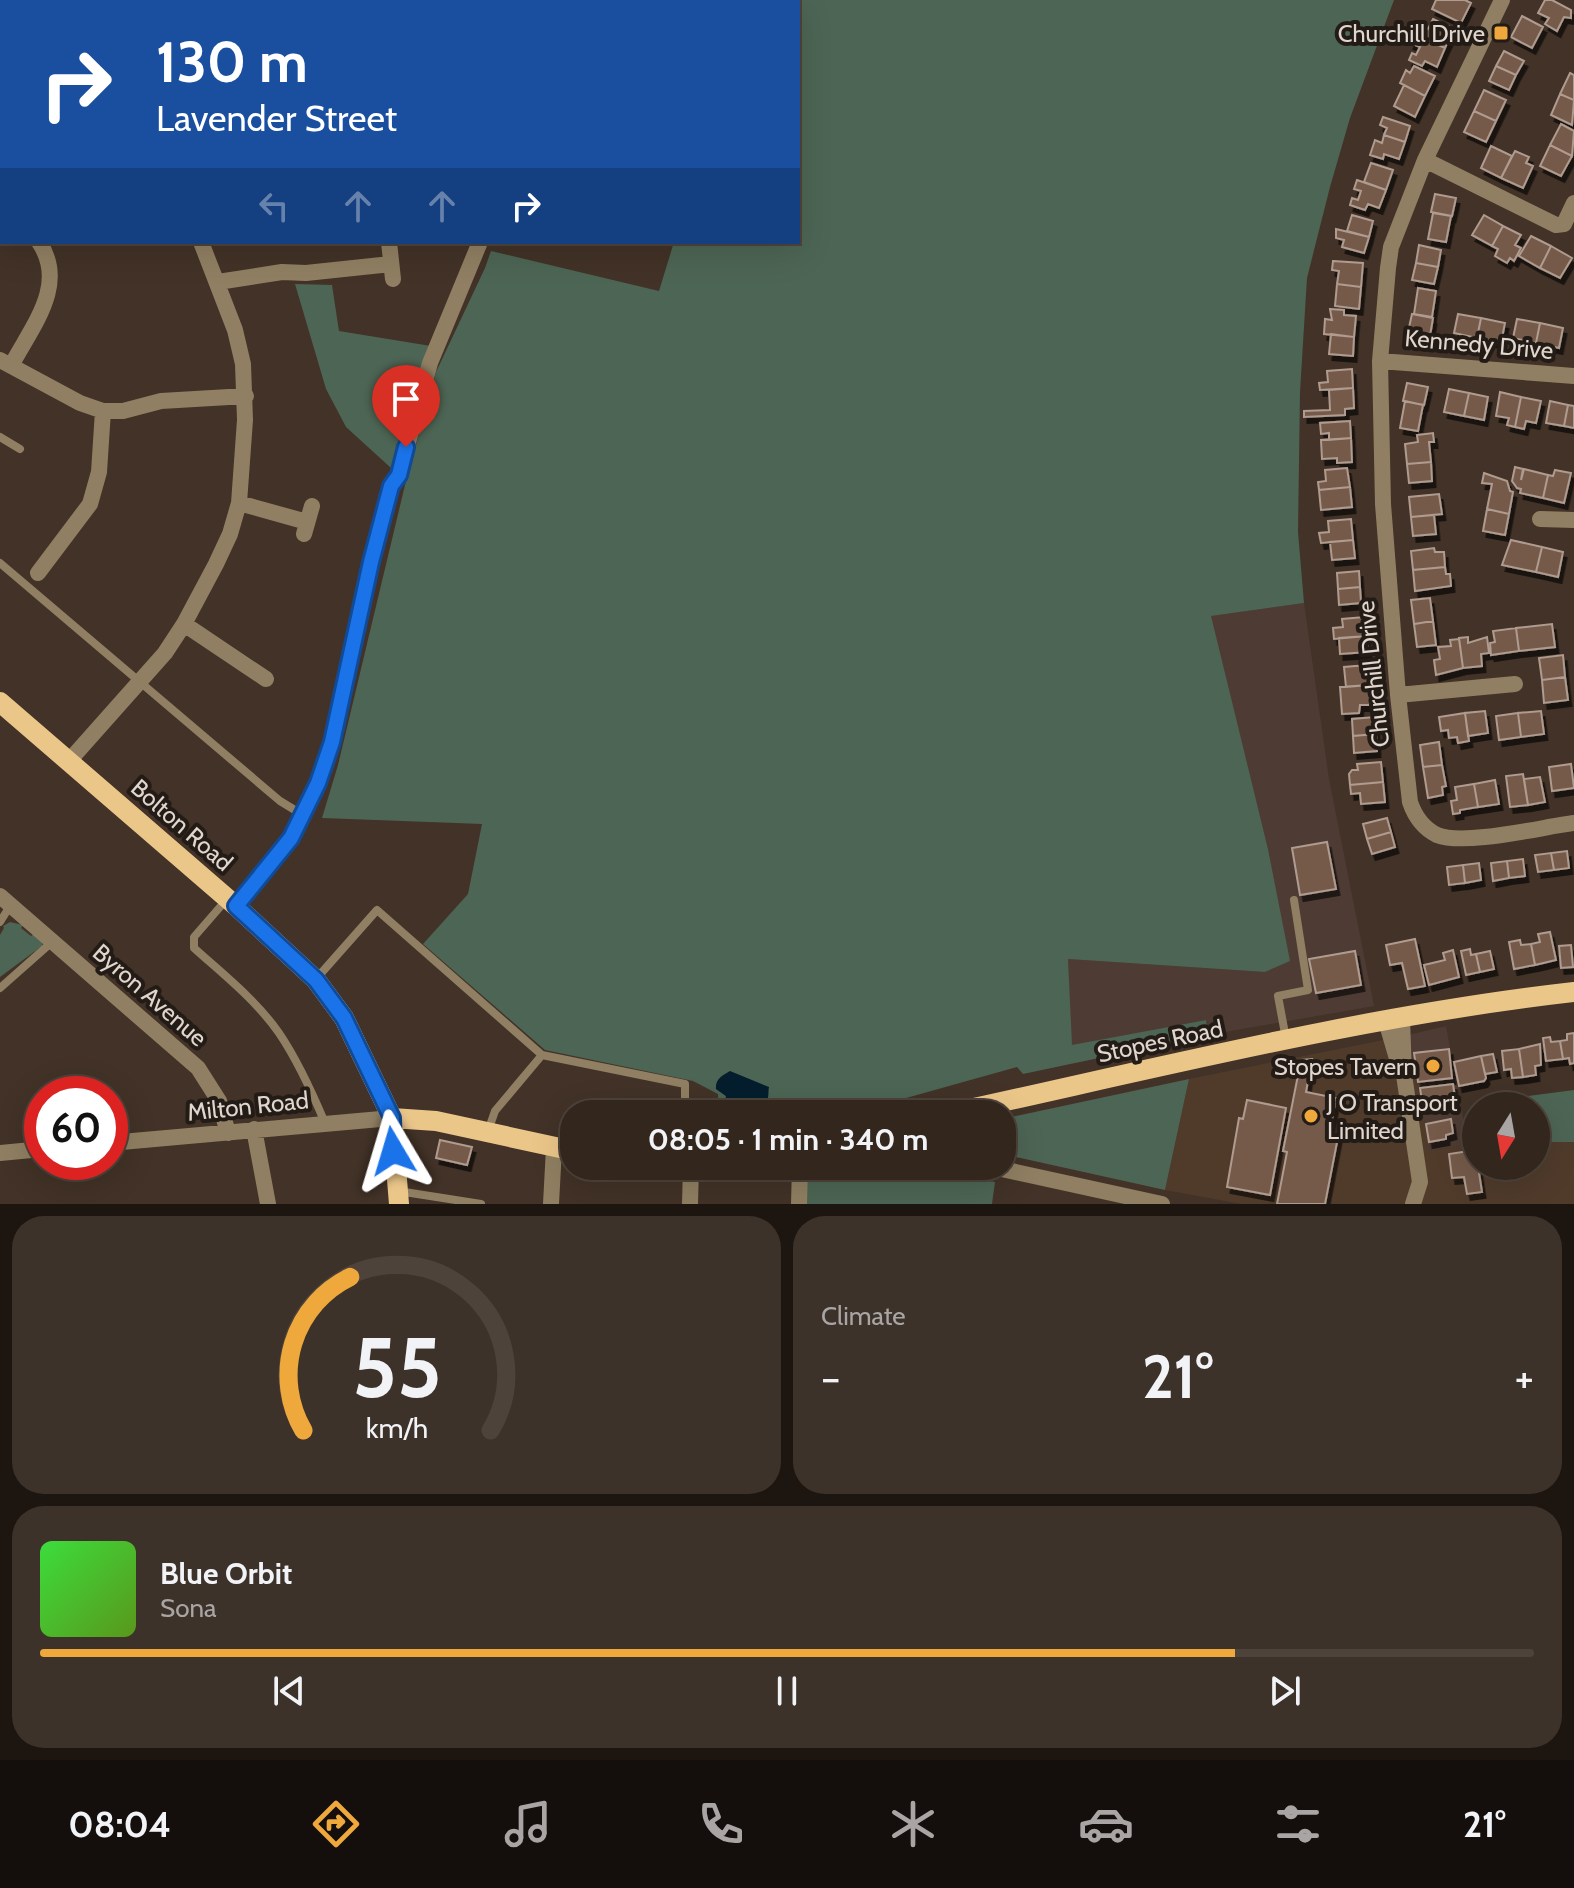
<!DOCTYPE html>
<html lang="en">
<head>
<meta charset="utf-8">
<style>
  :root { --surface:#32261d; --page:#3d322a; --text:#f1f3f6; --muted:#a8a5a4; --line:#4d433b; --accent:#eea83c }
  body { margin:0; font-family:Cabin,sans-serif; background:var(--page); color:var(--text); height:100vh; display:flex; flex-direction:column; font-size:30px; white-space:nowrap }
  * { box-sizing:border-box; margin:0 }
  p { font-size:26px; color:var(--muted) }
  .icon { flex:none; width:44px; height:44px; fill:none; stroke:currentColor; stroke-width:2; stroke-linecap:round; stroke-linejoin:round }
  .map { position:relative; height:1204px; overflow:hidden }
  .side { display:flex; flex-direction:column; gap:12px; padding:12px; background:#1c1510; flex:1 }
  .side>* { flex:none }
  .guide { position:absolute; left:0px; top:0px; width:800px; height:244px; box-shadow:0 8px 32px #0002,0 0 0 2px var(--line); background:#1a4fa0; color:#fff; overflow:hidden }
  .needle { width:52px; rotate:191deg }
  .buttons { position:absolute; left:1462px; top:1092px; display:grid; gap:16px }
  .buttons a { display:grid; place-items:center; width:88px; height:88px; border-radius:50%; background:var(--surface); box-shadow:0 8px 32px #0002,0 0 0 2px var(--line); font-size:40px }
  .speed { position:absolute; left:24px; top:1076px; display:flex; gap:16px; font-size:40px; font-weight:700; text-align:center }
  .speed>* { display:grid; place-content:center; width:104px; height:104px; border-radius:50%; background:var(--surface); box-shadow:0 8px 32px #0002,0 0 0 2px var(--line); line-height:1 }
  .speed .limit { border:12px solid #d22; background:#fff; color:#111 }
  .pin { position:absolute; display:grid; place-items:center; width:68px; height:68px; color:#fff; margin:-82px -34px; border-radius:50% 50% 50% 0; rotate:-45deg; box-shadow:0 0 8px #0007 }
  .pin .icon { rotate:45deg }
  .me { position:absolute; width:88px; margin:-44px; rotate:353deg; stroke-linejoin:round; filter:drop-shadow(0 0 6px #0008) }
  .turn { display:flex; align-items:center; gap:28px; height:168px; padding:0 24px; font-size:36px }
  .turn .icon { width:104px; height:104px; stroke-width:2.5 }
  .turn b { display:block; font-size:56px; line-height:68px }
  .lanes { display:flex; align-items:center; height:76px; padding:0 24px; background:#0003; justify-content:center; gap:40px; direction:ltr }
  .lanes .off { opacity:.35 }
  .big { font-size:60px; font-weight:700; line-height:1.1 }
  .side .widget { flex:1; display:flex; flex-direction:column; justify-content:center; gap:12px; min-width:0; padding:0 28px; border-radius:32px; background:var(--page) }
  .side .dial { align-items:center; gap:0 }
  .dial svg { height:208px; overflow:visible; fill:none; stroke:var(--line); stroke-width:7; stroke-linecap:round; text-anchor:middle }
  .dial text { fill:var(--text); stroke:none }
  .song { display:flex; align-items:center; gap:24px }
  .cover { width:96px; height:96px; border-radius:12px; background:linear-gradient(135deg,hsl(120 70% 55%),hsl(90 70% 35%)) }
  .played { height:8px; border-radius:4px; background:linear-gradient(90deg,var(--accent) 80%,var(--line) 80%) }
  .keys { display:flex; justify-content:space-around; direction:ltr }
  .heat { display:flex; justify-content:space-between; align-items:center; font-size:44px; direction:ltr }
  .side .tiles { flex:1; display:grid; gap:12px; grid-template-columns:1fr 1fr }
  .widget:last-child { grid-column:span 2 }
  .trip { position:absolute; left:560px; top:1100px; width:456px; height:80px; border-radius:32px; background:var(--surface); box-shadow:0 8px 32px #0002,0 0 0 2px var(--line); font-weight:700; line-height:80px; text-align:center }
  .menu { display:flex; height:128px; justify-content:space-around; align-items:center; background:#140f0c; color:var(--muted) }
  .menu .icon { width:56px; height:56px }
  .menu .selected { color:var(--accent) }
  .menu b { font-size:36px; color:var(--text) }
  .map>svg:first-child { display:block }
  .commercial { fill:#4e3c34 }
  .built { fill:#503b2b }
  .green { fill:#4d6554 }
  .water { fill:#041e2e }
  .building { fill:#755a49; stroke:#af9b8f; stroke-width:2; filter:url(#shadow) }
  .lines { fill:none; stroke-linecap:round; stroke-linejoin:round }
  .service { stroke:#907f62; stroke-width:8 }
  .minor { stroke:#907f62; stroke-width:16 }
  .primary { stroke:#ebc689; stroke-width:20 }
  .route-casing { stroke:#114b97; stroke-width:20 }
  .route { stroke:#1a73e8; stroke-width:14 }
  .poi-dot { fill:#eea83c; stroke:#231c16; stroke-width:3 }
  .labels { text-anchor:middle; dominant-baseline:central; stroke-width:8; stroke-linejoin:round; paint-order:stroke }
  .poi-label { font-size:24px; fill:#e0d6ce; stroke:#231c16; text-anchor:end }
  .street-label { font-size:24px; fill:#e0d6ce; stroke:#231c16 }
</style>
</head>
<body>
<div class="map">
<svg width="1574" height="1204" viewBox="0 0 1574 1204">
  <defs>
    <filter id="shadow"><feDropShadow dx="3.5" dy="6" stdDeviation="0" flood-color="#0009"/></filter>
  </defs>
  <rect width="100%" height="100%" fill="#423227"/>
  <!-- commercial -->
  <path class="commercial" d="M1304,603L1329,779L1374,1006L1208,1035L1206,1020L1071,1046L1068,959L1265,972L1289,961L1268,849L1210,616Z
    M1446,1026L1468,1145L1430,1151L1408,1035Z"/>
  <!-- built -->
  <path class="built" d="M1408,1035L1430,1151L1476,1143V1166H1536V1142H1574V1204H1241L1165,1190L1189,1079Z"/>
  <!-- green -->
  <path class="green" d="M307,0H537V2H309Z
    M670,0H1394L1350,118L1330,187L1307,278L1300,392L1298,532L1304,603L1211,616L1268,849L1290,961L1265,972L1068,959L1072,1045L1206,1020L1208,1035L1023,1074L1017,1067L849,1114H739L762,1107L716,1089L726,1096L724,1109L726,1114H719L718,1094L693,1081L545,1050L423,944L468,894L482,824L322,818L338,765L405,485L436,372L485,268L491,251L659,291L674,242H798V2H670Z
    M295,284L332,285L339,331L431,346L415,383L391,468L346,427L326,389Z
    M10,922L23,925L21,928L31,936L34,934L43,942L42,946L0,977V935L4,928L3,926Z
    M1189,1079L1165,1190L1002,1154V1119Z
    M1574,1090V1142H1536V1106H1523L1530,1104L1528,1096Z
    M826,1166H881L995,1182L992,1204H802L803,1169Z"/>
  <!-- water -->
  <path class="water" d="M730,1071L769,1087C768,1092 769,1097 767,1101C761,1113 737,1114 726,1114L724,1109L726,1096L716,1089C715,1079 723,1075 730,1071Z"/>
  <!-- building -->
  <path class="building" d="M1436,0H1465L1471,3L1461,23L1432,9Z
    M1545,0H1552L1571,10V18L1564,17L1557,31L1545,24L1549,18L1538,13Z
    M1522,16L1543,27L1532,48L1511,37Z
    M1433,19L1454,29L1445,48L1414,34L1418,25L1428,29Z
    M1414,34L1445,48L1437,67L1425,61L1422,66L1409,60L1412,53L1416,55L1420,47L1410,43Z
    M1504,51L1524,61L1516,75L1496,66Z
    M1414,66L1435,76L1425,96L1400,83L1406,70L1410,73Z
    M1496,66L1516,75L1509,90L1489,81Z
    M1570,73L1574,75V100L1560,94Z
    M1404,85L1425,96L1415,117L1394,106Z
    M1484,90L1506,100L1496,121L1474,111Z
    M1560,94L1574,100L1572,125L1551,115Z
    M1474,111L1496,121L1486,142L1464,132Z
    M1383,117L1410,126L1405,142L1384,135L1387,128L1380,125Z
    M1561,124L1574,131L1572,156L1550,145Z
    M1384,135L1405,142L1399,159L1384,154L1383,159L1370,155L1375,140L1382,143Z
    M1550,145L1572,156L1561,176L1540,166Z
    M1491,146L1512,156L1501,178L1481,168Z
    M1515,151L1529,157L1526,163L1533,166L1523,188L1501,178Z
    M1371,163L1393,170L1386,190L1364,182Z
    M1357,180L1386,190L1379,208L1368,204L1365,210L1350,205L1352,198L1358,200L1361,191L1354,189Z
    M1435,194L1456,198L1452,216L1431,212Z
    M1433,213L1451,216L1446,242L1428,239Z
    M1352,215L1373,221L1369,237L1347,231Z
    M1484,215L1503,226L1492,246L1472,235Z
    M1503,226L1521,235L1515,245L1521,248L1514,261L1510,258L1507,263L1495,256L1498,249L1492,246Z
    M1336,229L1369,237L1364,253L1342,247L1344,240L1336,238Z
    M1531,236L1551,246L1540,268L1519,256Z
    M1419,245L1441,250L1438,267L1416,263Z
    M1551,246L1572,258L1560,278L1540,268Z
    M1333,261L1363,263L1361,287L1337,284L1339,271L1332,270Z
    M1416,263L1438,267L1434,284L1412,280Z
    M1337,284L1361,287L1359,309L1335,306Z
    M1418,288L1436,291L1432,317L1414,314Z
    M1330,309L1344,310V315L1356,316L1354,337L1324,334L1325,319L1332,320Z
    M1412,314L1433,318L1430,336L1408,332Z
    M1458,314L1481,318L1477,338L1454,333Z
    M1481,318L1505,323L1501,343L1477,338Z
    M1517,319L1540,323L1536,343L1513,338Z
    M1540,323L1563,328L1559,348L1536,343Z
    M1331,334L1354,337L1353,356L1329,354Z
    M1352,369L1353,388L1320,390L1319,383L1328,382L1327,371Z
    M1407,383L1428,387L1424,405L1403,401Z
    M1353,388L1354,408L1345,409V415L1304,417V411L1330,410L1329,390Z
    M1449,389L1469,393L1464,416L1444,412Z
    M1500,392L1521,397L1515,427L1507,425L1509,418L1496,416Z
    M1469,393L1488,397L1484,420L1464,416Z
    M1521,397L1541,401L1536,423L1526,421L1524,429L1515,427Z
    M1405,401L1423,405L1418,431L1400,428Z
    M1550,401L1568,405L1564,426L1546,423Z
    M1568,405L1574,406V428L1564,426Z
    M1350,421L1351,438L1329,440V433L1321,434L1320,423Z
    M1433,433L1434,442H1429L1431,462L1407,464L1405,444L1418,442L1417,435Z
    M1351,438L1352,462L1337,463V458L1322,459L1321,440Z
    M1431,462L1432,481L1409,483L1407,464Z
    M1515,467L1523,469L1521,480L1524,469L1548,475L1543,498L1520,493L1521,489L1517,488L1512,481Z
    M1347,468L1350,487L1319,490L1318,482L1326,481L1325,470Z
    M1555,470L1571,473L1564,503L1543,498L1548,475L1553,476Z
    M1484,473L1507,481L1510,491L1513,492L1509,514L1487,509L1492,484L1482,483Z
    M1350,487L1352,507L1321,510L1319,490Z
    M1439,494L1442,514L1411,517L1409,497Z
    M1487,509L1509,514L1505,535L1483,531Z
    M1434,515L1436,534L1413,536L1411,517Z
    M1351,519L1353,540L1321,543L1319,533L1329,532L1328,521Z
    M1353,540L1355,558L1332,560L1330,542Z
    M1511,540L1542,547L1536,572L1502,565Z
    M1542,547L1563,552L1558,577L1536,572Z
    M1434,548L1435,552H1444L1445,567L1413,570L1411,551Z
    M1445,567L1446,574H1450L1451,586L1415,591L1413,570Z
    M1359,571L1360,587L1338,589L1337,573Z
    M1360,587L1361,603L1339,605L1338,589Z
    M1430,598L1433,621L1414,624L1411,600Z
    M1364,617L1366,636L1334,639L1333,628L1343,627L1342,619Z
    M1433,621L1436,645L1417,647L1414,624Z
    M1552,624L1555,647L1519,651L1516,628Z
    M1516,628L1519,651L1491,655L1490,643L1495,642L1493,631Z
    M1366,636L1368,652L1340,654L1339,638Z
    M1468,637V643L1487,637L1489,653L1481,654L1482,666L1463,668L1459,638Z
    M1459,639L1463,668L1436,675L1434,660L1440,659L1438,647L1451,646L1450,640Z
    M1563,655L1565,677L1542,680L1539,658Z
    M1367,665L1369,685L1346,687L1344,667Z
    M1565,677L1568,700L1544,703L1542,680Z
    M1369,685L1370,705H1360L1359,713L1342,714L1340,687Z
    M1485,711L1488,733L1468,736L1465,713Z
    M1541,711L1544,734L1521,737L1518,713Z
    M1465,713L1469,741L1458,743L1457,737L1449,738L1448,730L1441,731L1439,717Z
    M1518,713L1521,737L1499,740L1496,716Z
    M1375,717L1376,734L1353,736L1352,719Z
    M1376,734L1377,751L1354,753L1353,736Z
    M1439,742L1442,765L1423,767L1420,745Z
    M1381,762L1383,782L1350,785L1349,774L1352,770H1358L1357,764Z
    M1571,764L1574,788L1552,791L1549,767Z
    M1442,765L1446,786L1442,787L1443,795L1428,798L1423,767Z
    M1523,774L1528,805L1510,807L1506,776Z
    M1540,777L1545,802L1528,805L1524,779Z
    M1495,780L1499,804L1478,807L1474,784Z
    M1383,782L1385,802L1361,804L1360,793L1351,794L1350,785Z
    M1474,784L1478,807L1460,810V813L1453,814L1451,801L1457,800L1455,787Z
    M1387,818L1391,832L1367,839L1363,824Z
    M1391,832L1395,847L1372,854L1367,839Z
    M1327,842L1336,889L1300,895L1292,848Z
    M1567,851L1569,868L1554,870L1551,853Z
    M1551,853L1554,870L1538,872L1535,855Z
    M1523,859L1525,876L1509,878L1507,861Z
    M1507,861L1509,878L1493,881L1491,863Z
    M1479,863L1481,880L1465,883L1463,865Z
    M1463,865L1465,883L1449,885L1447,867Z
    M1550,932L1556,960L1535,965L1531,944L1540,942L1538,934Z
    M1415,939L1425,986L1408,989L1402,963L1390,965L1386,945Z
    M1520,940L1521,945L1531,944L1535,965L1514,969L1509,942Z
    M1571,945L1573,967L1561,968L1559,946Z
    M1470,949L1471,955L1476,954L1480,972L1466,975L1461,951Z
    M1453,950L1459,977L1429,985L1424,965L1445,960L1443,953Z
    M1355,951L1361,985L1316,993L1309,959Z
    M1490,951L1494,969L1480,972L1476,954Z
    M1574,1033V1063L1570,1064L1569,1058L1563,1059L1560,1041L1567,1040V1034Z
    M1550,1037L1551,1042L1560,1041L1563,1059L1546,1061L1543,1038Z
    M1540,1044L1541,1065L1535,1066L1536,1075L1523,1077L1519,1049Z
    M1449,1049L1452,1078L1418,1082L1414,1053Z
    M1519,1049L1523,1077L1512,1078L1511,1069L1504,1070L1502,1051Z
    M1493,1054L1497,1072L1485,1074L1481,1056Z
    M1481,1056L1486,1078L1484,1081L1459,1086L1454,1062Z
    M1312,1059L1306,1092L1336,1098L1329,1135L1338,1137L1325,1204H1277L1287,1152L1283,1151L1301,1060Z
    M1453,1084L1456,1104L1423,1108L1420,1088Z
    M1247,1100L1286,1108L1270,1195L1227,1187L1239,1118L1243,1119Z
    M1451,1119L1453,1133L1446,1135V1139L1429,1142L1426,1124Z
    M440,1140L472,1147L467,1165L436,1158Z
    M1476,1150V1166H1478L1482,1192L1467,1194L1464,1177L1452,1178L1449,1154Z"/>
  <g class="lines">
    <!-- service -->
    <path class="service" d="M0,437L20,449
      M0,563L280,801L303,815
      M227,899L194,937V948C224,975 256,1000 279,1033C298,1061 312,1092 325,1123
      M0,922L10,906
      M316,979L377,910L542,1055L685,1084V1114
      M0,988L52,942
      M1286,1039L1278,996L1308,990L1294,900
      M488,1131L495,1111L542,1055
      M398,1191L481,1204"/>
    <!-- minor -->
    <path class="minor" d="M50,0L52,2
      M221,0L222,2
      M1502,0L1425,160L1391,247L1388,268L1380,361L1383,504L1398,695L1410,802C1415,817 1423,828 1437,835C1465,846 1542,827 1574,823
      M96,2L99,0
      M1425,160L1556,225L1564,224L1574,203
      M389,242L393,279
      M218,282L282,272L306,273L391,264
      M0,360L80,403L103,411H123L161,401L246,396
      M1380,361L1574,376
      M11,366C32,326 68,285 39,242
      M239,503L307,522
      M1540,519L1574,520
      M304,534L312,506
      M38,573L90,504L99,472L103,411
      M184,624L266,679
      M1398,695L1515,684
      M69,761L165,653L184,624L216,564L230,534L239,503L245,420L243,364L235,330L201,242
      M0,896L198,1068L219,1101L228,1133
      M236,906C254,883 277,860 293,834C334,766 345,686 361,609C369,574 380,502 399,475L430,363L480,242
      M1402,1018L1404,1075L1420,1182L1413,1204
      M1386,1021L1398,1062
      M254,1129L268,1204
      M110,1143L392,1118
      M0,1153L42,1149
      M988,1166L1162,1204
      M551,1204L554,1148
      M690,1204L691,1166
      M799,1204L800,1166"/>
    <!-- primary -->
    <path class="primary" d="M0,702L236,906L316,980L344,1018L392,1118L399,1204
      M947,1114C1154,1069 1362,1016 1574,992
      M392,1118L436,1121L574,1151"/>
  </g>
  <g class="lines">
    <!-- route casing -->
    <g class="route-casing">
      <path id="route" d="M393,1151L392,1118L344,1018L316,980L236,906L291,838L318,783L332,742L371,562L391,486L399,475L406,447"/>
    </g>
    <!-- route -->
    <use href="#route" class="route"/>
  </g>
  <!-- markers -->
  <g class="poi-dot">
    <rect x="1493" y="25" width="16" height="16" rx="4"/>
    <circle cx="1433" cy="1066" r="8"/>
    <circle cx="1311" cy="1116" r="8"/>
  </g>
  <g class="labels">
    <!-- poi labels -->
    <g class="poi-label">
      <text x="1485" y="33">Churchill Drive</text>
      <text x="1417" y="1066">Stopes Tavern</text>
      <text x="1327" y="1102" text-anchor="start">J O Transport<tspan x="1327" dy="28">Limited</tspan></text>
    </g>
    <!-- street labels -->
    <g class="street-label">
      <text transform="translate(1479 344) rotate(5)">Kennedy Drive</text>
      <text transform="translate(1373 674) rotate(-96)">Churchill Drive</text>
      <text transform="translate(182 825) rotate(41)">Bolton Road</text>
      <text transform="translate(150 995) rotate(41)">Byron Avenue</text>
      <text transform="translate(1160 1041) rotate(-12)">Stopes Road</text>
      <text transform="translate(248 1106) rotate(-6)">Milton Road</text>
    </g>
  </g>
</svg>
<div class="buttons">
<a><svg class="needle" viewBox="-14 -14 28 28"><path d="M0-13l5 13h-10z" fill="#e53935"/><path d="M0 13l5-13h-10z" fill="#a8a5a4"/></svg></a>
</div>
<div class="speed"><div class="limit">60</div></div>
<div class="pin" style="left:406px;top:447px;background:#d93025"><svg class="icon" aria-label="arrive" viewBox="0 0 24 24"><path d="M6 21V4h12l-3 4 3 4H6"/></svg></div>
<svg class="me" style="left:393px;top:1151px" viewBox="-20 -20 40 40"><path d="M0-17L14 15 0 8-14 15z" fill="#1a73e8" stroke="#fff" stroke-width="4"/></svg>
<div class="trip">08:05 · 1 min · 340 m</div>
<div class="guide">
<div class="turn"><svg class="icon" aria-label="right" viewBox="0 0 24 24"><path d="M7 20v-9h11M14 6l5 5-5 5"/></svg><div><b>130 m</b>Lavender Street</div></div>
<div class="lanes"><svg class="icon off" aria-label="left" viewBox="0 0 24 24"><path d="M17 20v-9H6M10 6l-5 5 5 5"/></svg><svg class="icon off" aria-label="ahead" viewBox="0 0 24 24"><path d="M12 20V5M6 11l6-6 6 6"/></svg><svg class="icon off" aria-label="ahead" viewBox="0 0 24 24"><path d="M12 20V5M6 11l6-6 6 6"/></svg><svg class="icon" aria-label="right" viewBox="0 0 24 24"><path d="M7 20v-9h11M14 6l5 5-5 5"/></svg></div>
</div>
</div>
<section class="side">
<div class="tiles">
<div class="widget dial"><svg viewBox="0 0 100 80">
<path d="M14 69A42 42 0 1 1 86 69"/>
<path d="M14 69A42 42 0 0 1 32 10" stroke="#eea83c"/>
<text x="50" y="56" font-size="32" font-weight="700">55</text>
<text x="50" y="72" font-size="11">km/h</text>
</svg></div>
<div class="widget"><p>Climate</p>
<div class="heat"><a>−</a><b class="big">21°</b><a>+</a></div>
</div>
<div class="widget">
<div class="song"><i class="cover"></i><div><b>Blue Orbit</b><p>Sona</p></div></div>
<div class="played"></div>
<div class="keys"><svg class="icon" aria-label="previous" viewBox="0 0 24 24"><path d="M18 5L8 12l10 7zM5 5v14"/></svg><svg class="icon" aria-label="pause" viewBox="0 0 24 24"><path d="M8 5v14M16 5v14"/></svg><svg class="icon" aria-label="next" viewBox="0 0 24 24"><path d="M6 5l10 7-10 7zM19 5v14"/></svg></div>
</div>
</div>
</section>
<nav class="menu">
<b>08:04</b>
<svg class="icon selected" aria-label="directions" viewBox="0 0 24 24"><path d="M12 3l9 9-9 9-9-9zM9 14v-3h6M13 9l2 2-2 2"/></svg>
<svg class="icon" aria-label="music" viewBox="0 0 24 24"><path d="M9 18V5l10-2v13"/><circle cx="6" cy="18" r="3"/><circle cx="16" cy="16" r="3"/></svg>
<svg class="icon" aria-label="phone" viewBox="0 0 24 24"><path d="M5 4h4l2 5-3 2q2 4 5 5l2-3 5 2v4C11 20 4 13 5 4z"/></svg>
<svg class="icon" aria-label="climate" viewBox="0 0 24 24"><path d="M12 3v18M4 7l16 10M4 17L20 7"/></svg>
<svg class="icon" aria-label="car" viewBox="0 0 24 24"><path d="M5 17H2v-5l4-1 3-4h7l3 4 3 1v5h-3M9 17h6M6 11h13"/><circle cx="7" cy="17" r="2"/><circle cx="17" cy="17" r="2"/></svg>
<svg class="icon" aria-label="filters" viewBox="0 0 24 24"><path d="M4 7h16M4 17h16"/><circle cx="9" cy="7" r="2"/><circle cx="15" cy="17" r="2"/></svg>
<b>21°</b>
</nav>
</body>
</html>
